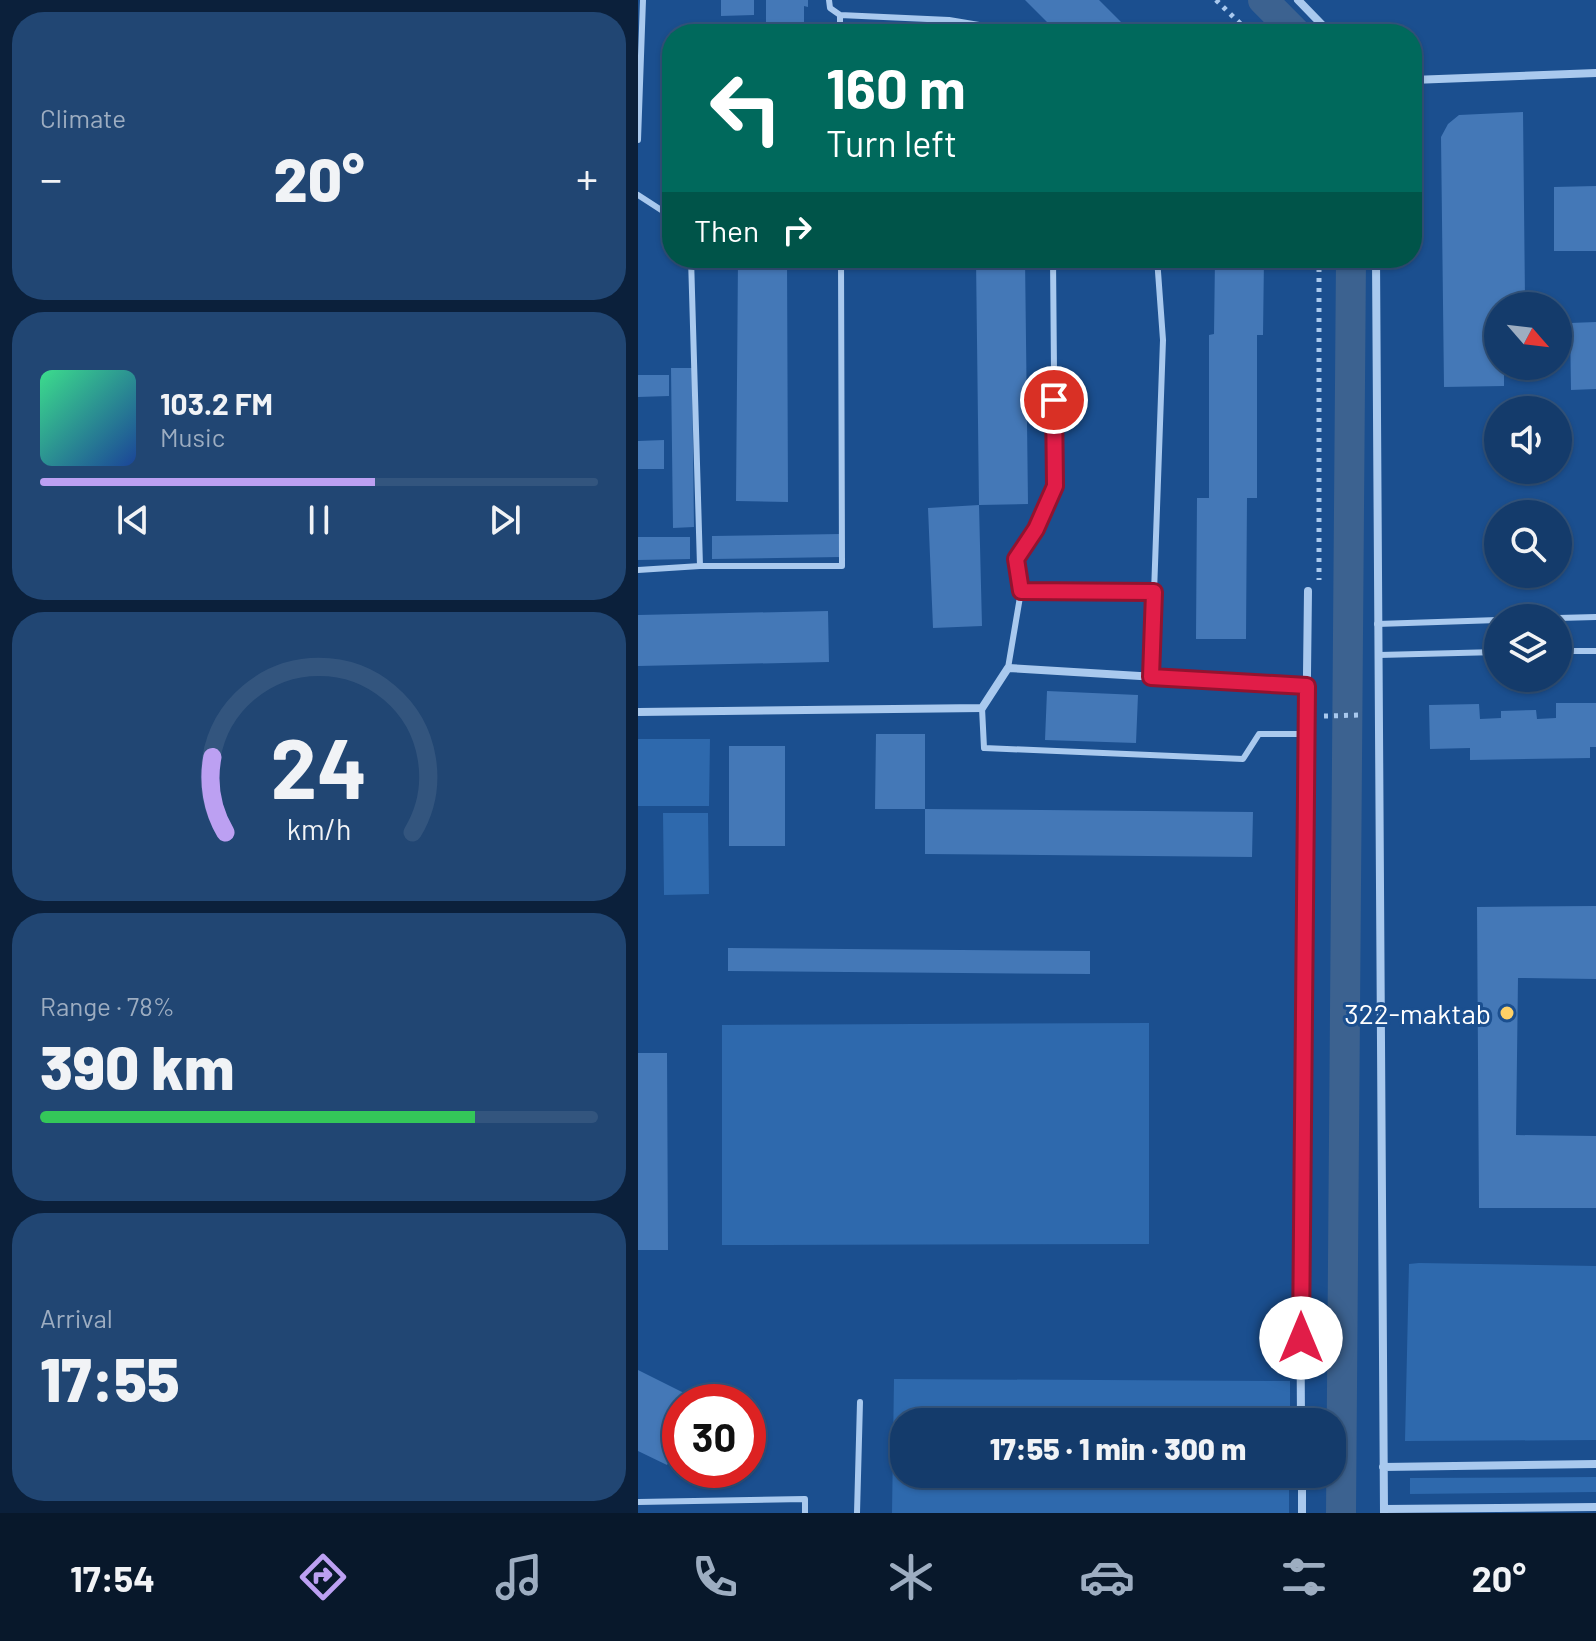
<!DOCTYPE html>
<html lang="en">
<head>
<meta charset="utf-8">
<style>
  :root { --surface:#143b6b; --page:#214673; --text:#f1f3f6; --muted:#9dadc1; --line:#33557e; --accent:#bca0f2 }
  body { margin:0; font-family:Barlow,sans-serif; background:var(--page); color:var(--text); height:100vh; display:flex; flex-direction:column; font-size:30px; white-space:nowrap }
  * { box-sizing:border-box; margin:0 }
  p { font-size:26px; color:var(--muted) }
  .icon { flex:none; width:44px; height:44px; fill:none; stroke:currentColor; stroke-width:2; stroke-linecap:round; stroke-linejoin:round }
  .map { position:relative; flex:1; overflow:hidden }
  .panel { display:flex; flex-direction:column; gap:12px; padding:12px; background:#0b203b; width:638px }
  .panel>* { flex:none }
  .guide { position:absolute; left:24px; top:24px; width:760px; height:244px; border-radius:32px; box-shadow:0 2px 6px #0004,0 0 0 2px var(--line); background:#00695c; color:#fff; overflow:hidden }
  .needle { width:52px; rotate:118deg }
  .tools { position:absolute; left:846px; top:292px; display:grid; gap:16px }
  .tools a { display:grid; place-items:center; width:88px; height:88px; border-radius:50%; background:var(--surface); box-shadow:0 2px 6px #0004,0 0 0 2px var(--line); font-size:40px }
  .speed { position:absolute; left:24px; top:1384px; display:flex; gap:16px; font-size:40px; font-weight:700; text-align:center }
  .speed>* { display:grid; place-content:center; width:104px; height:104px; border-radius:50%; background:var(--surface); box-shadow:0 2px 6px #0004,0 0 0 2px var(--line); line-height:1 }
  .speed .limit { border:12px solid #d22; background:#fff; color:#111 }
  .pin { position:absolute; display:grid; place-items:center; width:68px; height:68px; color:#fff; margin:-34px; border:4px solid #fff; border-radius:50%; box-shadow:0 2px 8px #0007 }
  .me { position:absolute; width:88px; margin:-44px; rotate:0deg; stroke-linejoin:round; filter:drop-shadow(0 0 6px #0008) }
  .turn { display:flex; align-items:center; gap:28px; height:168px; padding:0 32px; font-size:36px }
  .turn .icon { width:104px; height:104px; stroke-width:2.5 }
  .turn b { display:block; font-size:56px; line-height:68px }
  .then { display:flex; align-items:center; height:76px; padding:0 32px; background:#0003; gap:16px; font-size:30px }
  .big { font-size:60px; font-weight:800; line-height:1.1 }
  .panel .card { flex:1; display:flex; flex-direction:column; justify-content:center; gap:12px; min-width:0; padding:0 28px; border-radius:32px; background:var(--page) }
  .panel .dial { align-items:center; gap:0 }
  .dial svg { height:208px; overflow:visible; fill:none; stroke:var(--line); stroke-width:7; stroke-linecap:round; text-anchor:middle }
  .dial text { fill:var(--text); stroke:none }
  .song { display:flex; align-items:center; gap:24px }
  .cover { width:96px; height:96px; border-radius:12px; background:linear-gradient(135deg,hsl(150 70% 55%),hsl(220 70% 35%)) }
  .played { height:8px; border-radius:4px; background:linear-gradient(90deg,var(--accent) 60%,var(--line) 60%) }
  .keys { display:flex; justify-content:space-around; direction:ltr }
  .heat { display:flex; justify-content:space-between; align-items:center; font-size:44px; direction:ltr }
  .charge { height:12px; border-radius:6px; background:linear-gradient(90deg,#34c759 78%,var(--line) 0) }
  .trip { position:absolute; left:252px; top:1408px; width:456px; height:80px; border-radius:32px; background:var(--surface); box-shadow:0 2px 6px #0004,0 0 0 2px var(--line); font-weight:800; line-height:80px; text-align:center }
  .tab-bar { display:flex; height:128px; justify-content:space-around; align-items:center; background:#08182b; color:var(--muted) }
  .tab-bar .icon { width:56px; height:56px }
  .tab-bar .on { color:var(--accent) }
  .tab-bar b { font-size:36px; color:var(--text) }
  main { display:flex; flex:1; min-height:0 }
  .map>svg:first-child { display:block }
  .green { fill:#2e69ad }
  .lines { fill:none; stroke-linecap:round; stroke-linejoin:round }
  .canal { stroke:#3c6290; stroke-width:30 }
  .building { fill:#4478b7 }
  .path { stroke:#a9c9ee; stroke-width:5; stroke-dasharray:4 6; stroke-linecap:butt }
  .service { stroke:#a9c9ee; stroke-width:6 }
  .minor { stroke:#a9c9ee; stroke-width:8 }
  .route-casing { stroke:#92132f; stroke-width:20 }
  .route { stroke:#e11d48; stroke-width:14 }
  .poi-dot { fill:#ffd166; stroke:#1b4f8f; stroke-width:3 }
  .labels { text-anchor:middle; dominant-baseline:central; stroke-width:6; stroke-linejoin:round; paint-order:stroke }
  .poi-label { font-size:28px; fill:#fff; stroke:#1b4f8f; text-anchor:end }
</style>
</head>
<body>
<main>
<section class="panel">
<div class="card"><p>Climate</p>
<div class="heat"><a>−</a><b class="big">20°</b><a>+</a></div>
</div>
<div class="card">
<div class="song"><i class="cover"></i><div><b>103.2 FM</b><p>Music</p></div></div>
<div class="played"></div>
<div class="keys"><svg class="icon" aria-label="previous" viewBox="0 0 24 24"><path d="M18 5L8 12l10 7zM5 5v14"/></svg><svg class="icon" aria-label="pause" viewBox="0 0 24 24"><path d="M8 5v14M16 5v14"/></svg><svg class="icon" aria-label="next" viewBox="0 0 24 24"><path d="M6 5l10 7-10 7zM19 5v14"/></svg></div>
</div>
<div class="card dial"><svg viewBox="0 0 100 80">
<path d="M14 69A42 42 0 1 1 86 69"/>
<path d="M14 69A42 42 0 0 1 9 40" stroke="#bca0f2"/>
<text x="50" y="56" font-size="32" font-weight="700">24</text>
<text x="50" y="72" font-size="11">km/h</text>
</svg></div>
<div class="card"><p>Range · 78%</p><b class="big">390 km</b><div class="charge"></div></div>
<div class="card"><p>Arrival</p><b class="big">17:55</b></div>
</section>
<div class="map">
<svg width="958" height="1513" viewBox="0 0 958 1513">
  <rect width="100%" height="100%" fill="#1b4f8f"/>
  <!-- green -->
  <path class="green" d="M0,739H72L71,806H0Z
    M25,813H70L71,894L26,895Z
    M511,1023V1244L84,1245V1025Z
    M781,1263L958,1266V1440L767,1441L771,1264Z
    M256,1379L652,1381V1422H266V1474H651V1513H254Z
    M958,1477V1492L772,1494V1478Z"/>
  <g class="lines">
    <!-- canal -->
    <path class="canal" d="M625,0L659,34
      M703,1513L713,258"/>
  </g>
  <!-- building -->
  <path class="building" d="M83,0H116V15L83,16Z
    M128,0H170V7L166,6V34H128Z
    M387,0H461L495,34H421Z
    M31,105H34V166H29Z
    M885,112L887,299H865V306H860V366H866V386L806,387L803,137L810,124L821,115Z
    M958,186V251H916V187Z
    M100,258H149L150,502L98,501Z
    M338,258H387L390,504L341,505L344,626L295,628L290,508L341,505Z
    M577,258H626L625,335H619V498H609L608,639H558L559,498H571V335L576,334Z
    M958,322V389L933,390L932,323Z
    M33,368H54L56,527L35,528Z
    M0,375H31V396L0,397Z
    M26,440V469H0V441Z
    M202,534V557L74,559V536Z
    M0,537H52V559L0,560Z
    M190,611L191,662L0,666V615Z
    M409,691L500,695L498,743L407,740Z
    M918,703H958V747H952V758L832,760V748L792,749L791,705L841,704L842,719L863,718V711L898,710L899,719L918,718Z
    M238,734H287V809H237Z
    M91,746H147V846H91Z
    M287,809L615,812L614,857L287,854Z
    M958,906V979L880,978L878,1135L958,1136V1208H841L839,907Z
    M90,948L452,951V974L90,971Z
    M0,1053H29L30,1250H0Z
    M0,1370L64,1402H42V1440L29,1465L0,1451Z"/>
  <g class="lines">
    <!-- path -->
    <path class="path" d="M578,0L613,34
      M681,258V580
      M686,716L724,715"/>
    <!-- service -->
    <path class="service" d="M191,0L192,8L202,15L311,20L365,29L372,34
      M202,15V34
      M0,140L5,0
      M0,195L34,217
      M62,566H204L203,258
      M0,570L62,566L53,258
      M383,591L516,592
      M920,618L958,617
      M739,624L860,620
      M920,651H958
      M741,655L860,652
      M370,668L383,591L378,559L398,529L417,486L415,258
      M513,677L525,340L519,258
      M344,708L346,748L605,759L621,734H668
      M0,1502L167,1499V1513
      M219,1513L222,1402"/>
    <!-- minor -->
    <path class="minor" d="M660,0L693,34
      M774,80L958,73
      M738,258L746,1513
      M0,712L344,708L370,668L669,686
      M663,1422L662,1253L670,591
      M745,1467L958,1464
      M664,1474V1513
      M746,1509L958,1507"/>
  </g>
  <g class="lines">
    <!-- route casing -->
    <g class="route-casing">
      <path id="route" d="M416,400L417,486L398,529L378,559L383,591L516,592L513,677L669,686L663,1338"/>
    </g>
    <!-- route -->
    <use href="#route" class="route"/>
  </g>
  <!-- markers -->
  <circle class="poi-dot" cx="869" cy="1013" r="8"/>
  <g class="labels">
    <!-- poi labels -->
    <g class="poi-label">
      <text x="853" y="1013">322-maktab</text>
    </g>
  </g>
</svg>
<div class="tools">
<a><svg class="needle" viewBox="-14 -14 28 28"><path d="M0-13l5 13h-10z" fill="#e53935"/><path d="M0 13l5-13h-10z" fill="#9dadc1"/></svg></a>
<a><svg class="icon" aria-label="sound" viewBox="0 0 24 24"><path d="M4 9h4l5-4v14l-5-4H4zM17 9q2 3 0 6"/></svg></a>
<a><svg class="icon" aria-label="search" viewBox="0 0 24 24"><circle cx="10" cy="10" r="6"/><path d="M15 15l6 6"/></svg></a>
<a><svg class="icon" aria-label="layers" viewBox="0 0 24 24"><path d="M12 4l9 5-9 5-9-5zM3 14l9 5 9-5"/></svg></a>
</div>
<div class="speed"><div class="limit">30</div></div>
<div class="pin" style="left:416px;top:400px;background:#d93025"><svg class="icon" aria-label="arrive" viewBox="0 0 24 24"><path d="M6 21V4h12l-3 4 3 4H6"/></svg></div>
<svg class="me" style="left:663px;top:1338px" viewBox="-20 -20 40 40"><circle r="19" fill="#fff"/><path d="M0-13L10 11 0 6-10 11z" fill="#e11d48"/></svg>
<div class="trip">17:55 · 1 min · 300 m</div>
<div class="guide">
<div class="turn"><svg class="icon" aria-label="left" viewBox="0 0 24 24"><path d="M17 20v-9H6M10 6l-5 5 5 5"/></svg><div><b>160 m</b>Turn left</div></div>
<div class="then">Then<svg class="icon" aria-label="right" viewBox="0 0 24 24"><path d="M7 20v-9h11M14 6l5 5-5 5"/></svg></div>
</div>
</div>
</main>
<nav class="tab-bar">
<b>17:54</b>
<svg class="icon on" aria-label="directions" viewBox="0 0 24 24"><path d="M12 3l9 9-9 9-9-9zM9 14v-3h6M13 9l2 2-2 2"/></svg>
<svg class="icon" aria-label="music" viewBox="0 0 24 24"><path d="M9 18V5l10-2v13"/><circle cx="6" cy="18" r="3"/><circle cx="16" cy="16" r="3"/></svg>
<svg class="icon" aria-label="phone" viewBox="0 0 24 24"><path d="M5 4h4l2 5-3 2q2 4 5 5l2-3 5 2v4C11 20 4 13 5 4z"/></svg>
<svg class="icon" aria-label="climate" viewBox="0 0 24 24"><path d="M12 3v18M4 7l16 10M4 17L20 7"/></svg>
<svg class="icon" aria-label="car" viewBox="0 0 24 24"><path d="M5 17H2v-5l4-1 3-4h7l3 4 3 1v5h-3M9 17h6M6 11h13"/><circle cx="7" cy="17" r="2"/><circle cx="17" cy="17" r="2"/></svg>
<svg class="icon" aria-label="filters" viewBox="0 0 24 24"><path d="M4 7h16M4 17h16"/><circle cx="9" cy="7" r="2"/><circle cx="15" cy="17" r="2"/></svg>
<b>20°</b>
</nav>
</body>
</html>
